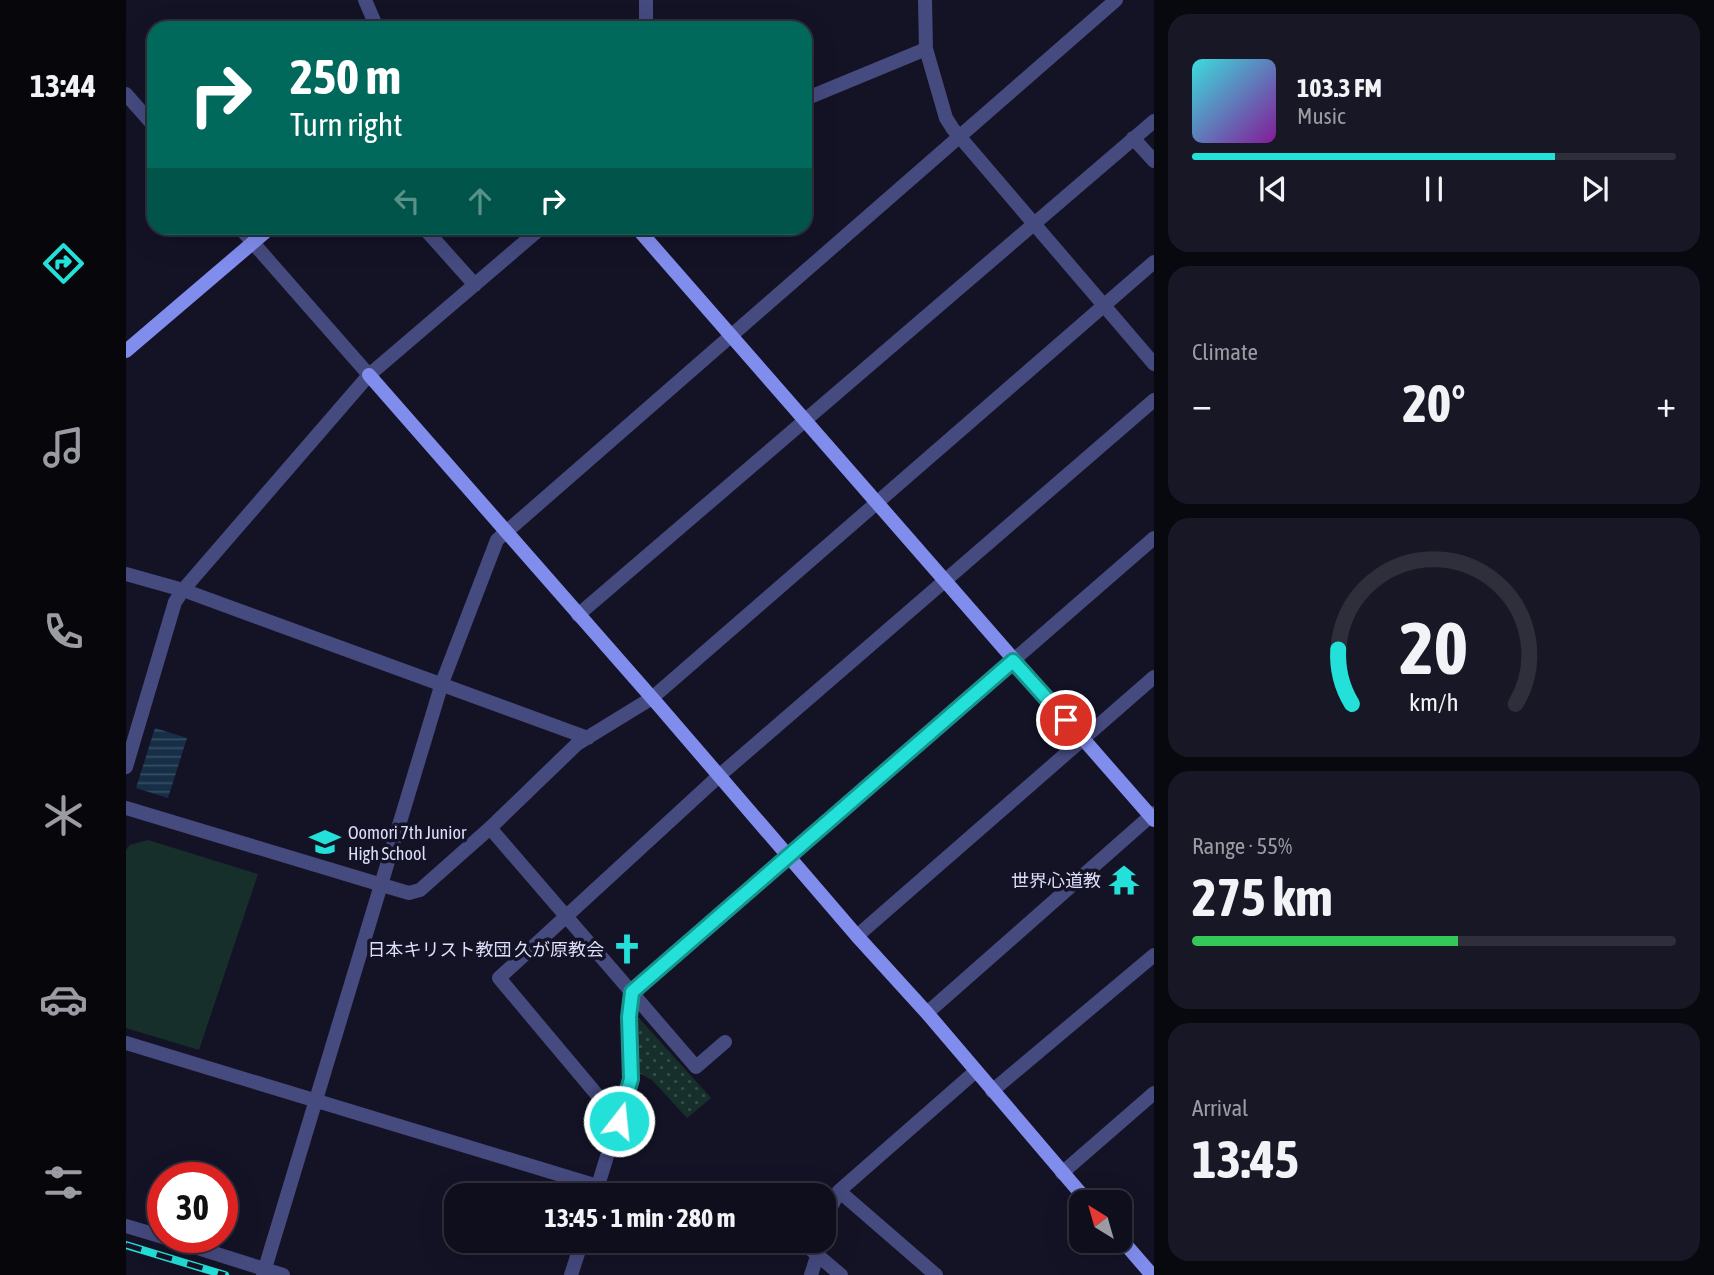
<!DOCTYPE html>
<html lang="en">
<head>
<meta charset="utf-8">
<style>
  :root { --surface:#0f0e1c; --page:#181725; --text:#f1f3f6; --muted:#9b9ca3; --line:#2f2e3b; --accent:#23e0d9 }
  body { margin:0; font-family:"Asap Condensed","Noto Sans JP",sans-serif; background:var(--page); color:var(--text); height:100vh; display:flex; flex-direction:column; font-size:26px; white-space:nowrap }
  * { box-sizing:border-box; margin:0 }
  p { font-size:23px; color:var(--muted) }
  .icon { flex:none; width:38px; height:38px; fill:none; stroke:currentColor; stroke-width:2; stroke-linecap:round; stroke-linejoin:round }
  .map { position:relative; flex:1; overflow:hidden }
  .side { display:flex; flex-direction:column; gap:14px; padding:14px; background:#08080f; width:560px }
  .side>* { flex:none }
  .banner { position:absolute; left:21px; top:21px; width:665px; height:214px; border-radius:21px; box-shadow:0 7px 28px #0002,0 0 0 2px var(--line); background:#00695c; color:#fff; overflow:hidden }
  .needle { width:46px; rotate:323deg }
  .buttons { position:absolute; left:943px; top:1190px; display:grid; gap:14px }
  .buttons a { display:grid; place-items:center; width:63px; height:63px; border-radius:14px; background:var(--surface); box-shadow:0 7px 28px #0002,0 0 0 2px var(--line); font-size:35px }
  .speed { position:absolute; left:21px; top:1162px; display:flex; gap:14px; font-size:35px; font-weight:700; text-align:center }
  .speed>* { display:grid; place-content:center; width:91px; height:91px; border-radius:50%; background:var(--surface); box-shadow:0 7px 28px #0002,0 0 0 2px var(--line); line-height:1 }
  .speed .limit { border:10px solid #d22; background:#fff; color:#111 }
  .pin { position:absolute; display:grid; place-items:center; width:60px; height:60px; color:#fff; margin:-30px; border:4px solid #fff; border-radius:50%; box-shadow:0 2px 7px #0007 }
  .me { position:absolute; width:77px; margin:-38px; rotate:16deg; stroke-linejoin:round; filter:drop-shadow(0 0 5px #0008) }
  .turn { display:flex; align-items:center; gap:24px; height:147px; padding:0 28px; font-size:32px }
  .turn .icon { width:91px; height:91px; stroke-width:2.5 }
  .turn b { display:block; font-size:49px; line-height:60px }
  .lanes { display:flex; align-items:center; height:66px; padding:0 28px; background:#0003; justify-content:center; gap:35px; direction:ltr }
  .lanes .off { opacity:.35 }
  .big { font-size:52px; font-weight:700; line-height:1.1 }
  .side .widget { flex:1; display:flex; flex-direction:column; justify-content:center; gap:10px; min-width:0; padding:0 24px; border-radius:21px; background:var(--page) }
  .side .dial { align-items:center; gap:0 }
  .dial svg { height:182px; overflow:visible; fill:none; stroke:var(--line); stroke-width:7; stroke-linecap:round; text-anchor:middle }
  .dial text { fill:var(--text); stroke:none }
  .song { display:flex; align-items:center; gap:21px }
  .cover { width:84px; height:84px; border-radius:10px; background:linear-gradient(135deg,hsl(180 70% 55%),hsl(290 70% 35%)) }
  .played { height:7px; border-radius:4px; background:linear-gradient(90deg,var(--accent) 75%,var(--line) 75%) }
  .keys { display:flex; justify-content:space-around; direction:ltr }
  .heat { display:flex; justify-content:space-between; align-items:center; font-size:38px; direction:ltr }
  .charge { height:10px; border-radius:5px; background:linear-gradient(90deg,#34c759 55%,var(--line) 0) }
  .trip { position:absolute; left:318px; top:1183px; width:392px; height:70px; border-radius:21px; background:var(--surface); box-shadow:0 7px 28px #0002,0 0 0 2px var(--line); font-weight:700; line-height:70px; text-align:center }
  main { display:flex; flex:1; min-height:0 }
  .tab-bar { display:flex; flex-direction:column; width:126px; justify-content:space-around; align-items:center; background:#06060b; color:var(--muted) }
  .tab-bar .icon { width:49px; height:49px }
  .tab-bar .on { color:var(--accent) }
  .tab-bar b { font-size:32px; color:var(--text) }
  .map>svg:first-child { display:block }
  .green { fill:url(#green-dots) }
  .pitch { fill:#172f2b }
  .water { fill:url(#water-rules) }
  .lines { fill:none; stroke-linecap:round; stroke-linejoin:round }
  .street { stroke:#454a7f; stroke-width:14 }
  .secondary { stroke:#818ded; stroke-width:14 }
  .rail-casing { stroke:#23e0d9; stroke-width:8 }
  .rail { stroke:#141326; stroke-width:5; stroke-dasharray:16; stroke-linecap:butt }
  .route-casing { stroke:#17928d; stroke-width:18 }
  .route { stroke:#23e0d9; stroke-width:12 }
  .labels { text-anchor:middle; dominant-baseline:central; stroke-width:7; stroke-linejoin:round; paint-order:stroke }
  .poi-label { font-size:18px; fill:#dddefa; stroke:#141326; text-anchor:end }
</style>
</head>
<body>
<main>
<nav class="tab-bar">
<b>13:44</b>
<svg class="icon on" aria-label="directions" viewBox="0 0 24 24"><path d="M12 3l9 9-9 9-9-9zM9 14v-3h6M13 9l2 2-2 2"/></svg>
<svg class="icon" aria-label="music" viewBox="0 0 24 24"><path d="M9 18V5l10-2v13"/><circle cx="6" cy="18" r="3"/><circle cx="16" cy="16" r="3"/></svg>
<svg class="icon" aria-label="phone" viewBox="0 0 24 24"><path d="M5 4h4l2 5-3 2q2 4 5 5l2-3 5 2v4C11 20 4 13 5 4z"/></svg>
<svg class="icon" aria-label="climate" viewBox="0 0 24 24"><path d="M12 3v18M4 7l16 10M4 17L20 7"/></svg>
<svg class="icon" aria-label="car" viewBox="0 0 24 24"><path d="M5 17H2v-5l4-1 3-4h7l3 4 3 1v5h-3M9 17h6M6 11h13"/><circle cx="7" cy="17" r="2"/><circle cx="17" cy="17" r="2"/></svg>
<svg class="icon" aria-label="filters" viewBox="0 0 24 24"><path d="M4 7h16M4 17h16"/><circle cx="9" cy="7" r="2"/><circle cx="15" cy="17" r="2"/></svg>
</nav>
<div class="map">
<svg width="1028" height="1275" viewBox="0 0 1028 1275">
  <defs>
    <pattern id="green-dots" width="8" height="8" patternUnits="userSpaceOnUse" patternTransform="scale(1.75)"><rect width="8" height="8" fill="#172f2b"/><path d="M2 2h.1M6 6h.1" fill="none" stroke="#384d4b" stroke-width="1.8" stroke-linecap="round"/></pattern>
    <pattern id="water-rules" width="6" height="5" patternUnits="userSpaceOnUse" patternTransform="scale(1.75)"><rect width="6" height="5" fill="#162f47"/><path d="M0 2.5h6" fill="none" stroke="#374d62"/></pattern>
  </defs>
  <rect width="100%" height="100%" fill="#141326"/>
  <!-- green -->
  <path class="green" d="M511,1016L585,1098L561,1118L526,1080L513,1073Z"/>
  <!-- pitch -->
  <path class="pitch" d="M22,840L132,874L73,1050L0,1028V850L4,845Z"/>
  <!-- water -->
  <path class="water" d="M29,728L61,738L42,798L10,788Z"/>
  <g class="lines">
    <!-- street -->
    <path class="street" d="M239,0L251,28
      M799,0L800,49L820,118L827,129L1028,364
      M520,28V0
      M0,94L28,126
      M679,99L800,49
      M1007,138L1028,161
      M114,228L243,375
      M298,228L349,285
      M0,574L57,590L462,738
      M452,615L1028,121
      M0,767L49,602L57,590L243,375L415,228
      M0,808L266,888L283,893L294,890L364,828L451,744L526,698L1028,262
      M364,828L570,1067L599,1042
      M731,936L1028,677
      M801,1013L1028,813
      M0,1043L501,1195
      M866,1091L1028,955
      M493,1121L373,978L594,775L1028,400
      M936,1173L1028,1093
      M713,1191L810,1275
      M469,1195L505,1079L503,1017L506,992L1028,538
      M0,1226L37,1237
      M698,1231L705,1207L713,1191L850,1071
      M37,1237L157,1275
      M660,1241L682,1247L715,1275
      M137,1275L316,683L371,540L990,0
      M445,1275L456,1241
      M685,1275L696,1241"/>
    <!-- secondary -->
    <path class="secondary" d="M511,228L1028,820
      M0,351L144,228
      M243,375L534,707L731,936L801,1013L962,1202
      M994,1238L1026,1275"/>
    <!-- rail casing -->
    <g class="rail-casing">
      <path id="rail" d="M0,1245L99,1275"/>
    </g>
    <!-- rail -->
    <use href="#rail" class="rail"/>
  </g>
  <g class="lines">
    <!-- route casing -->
    <g class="route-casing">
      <path id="route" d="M493,1121L505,1079L503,1017L506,992L887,661L940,720"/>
    </g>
    <!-- route -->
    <use href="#route" class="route"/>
  </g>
  <!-- icons -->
  <defs>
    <g id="school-bare" transform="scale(2.415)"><path d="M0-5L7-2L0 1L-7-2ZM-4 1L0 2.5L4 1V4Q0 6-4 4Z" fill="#23e0d9" stroke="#141326" stroke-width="2.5" paint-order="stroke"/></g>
    <g id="temple-bare" transform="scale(2.415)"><path d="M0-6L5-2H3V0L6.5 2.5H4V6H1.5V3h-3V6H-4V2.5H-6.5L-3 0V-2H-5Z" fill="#23e0d9" stroke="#141326" stroke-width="2.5" paint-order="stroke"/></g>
    <g id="church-bare" transform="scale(2.415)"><path d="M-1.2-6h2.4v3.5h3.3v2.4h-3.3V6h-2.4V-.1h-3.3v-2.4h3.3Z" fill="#23e0d9" stroke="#141326" stroke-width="2.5" paint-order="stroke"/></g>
  </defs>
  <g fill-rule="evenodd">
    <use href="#school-bare" x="199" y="842"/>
    <use href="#temple-bare" x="998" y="880"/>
    <use href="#church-bare" x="501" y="949"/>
  </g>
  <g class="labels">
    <!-- poi labels -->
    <g class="poi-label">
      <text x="222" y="832" text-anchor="start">Oomori 7th Junior<tspan x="222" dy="21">High School</tspan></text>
      <text x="975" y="880">世界心道教</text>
      <text x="478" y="949">日本キリスト教団 久が原教会</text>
    </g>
  </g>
</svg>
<div class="buttons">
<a><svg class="needle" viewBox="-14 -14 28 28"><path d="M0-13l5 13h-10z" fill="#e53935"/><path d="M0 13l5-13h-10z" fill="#9b9ca3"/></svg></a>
</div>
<div class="speed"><div class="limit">30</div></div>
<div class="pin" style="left:940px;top:720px;background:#d93025"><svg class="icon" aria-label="arrive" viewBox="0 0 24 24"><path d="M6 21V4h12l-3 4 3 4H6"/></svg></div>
<svg class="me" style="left:493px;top:1121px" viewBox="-20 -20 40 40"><circle r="17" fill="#23e0d9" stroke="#fff" stroke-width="3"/><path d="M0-11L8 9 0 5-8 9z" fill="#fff"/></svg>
<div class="trip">13:45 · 1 min · 280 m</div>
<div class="banner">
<div class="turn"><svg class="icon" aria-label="right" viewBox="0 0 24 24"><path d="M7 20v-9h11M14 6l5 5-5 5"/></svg><div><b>250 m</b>Turn right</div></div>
<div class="lanes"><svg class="icon off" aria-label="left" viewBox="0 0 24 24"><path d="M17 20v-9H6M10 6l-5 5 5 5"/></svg><svg class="icon off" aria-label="ahead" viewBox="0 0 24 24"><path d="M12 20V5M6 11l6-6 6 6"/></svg><svg class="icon" aria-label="right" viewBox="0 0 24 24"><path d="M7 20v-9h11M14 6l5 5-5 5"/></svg></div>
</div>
</div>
<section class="side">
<div class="widget">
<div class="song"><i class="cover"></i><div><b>103.3 FM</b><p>Music</p></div></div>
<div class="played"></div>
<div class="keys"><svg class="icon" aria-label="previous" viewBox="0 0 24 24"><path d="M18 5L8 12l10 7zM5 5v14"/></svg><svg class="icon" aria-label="pause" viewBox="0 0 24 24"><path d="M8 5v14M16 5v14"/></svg><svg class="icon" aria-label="next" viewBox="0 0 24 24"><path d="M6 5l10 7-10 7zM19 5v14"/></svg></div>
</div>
<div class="widget"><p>Climate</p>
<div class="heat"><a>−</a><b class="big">20°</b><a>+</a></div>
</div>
<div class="widget dial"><svg viewBox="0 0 100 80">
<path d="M14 69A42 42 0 1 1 86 69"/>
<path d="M14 69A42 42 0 0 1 8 45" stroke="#23e0d9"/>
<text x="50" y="56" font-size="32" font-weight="700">20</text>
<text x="50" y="72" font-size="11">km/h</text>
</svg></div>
<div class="widget"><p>Range · 55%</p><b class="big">275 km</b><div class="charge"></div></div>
<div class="widget"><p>Arrival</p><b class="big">13:45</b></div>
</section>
</main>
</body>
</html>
